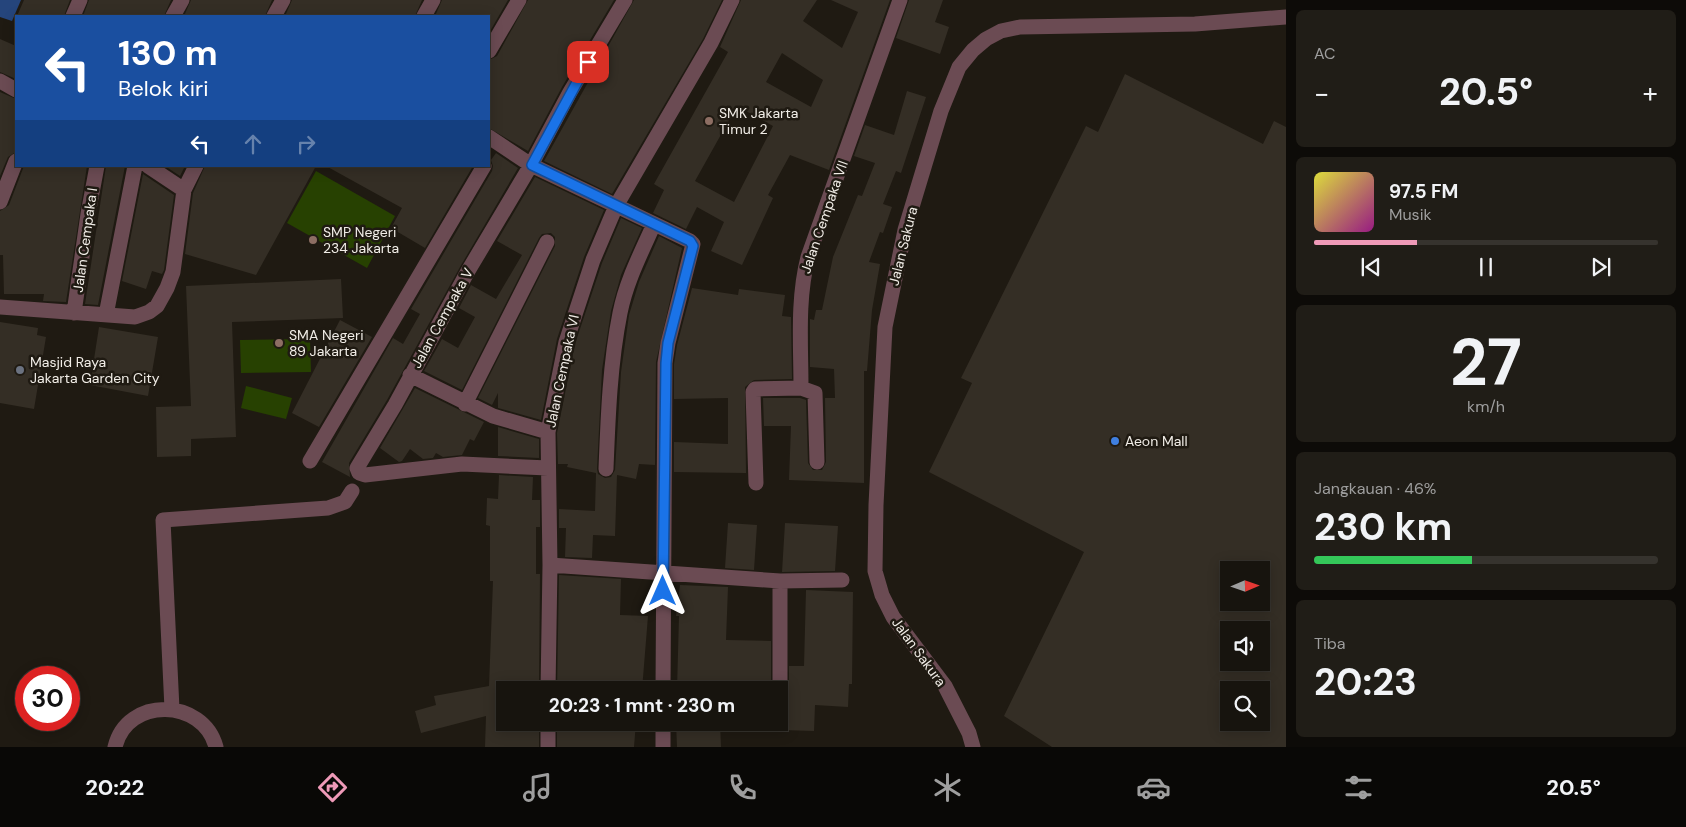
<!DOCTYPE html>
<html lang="id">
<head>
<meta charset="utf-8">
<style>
  :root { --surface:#17140e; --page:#201d17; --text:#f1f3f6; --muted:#9e9e9e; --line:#36332e; --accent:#ef9ab8 }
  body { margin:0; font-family:"DM Sans",sans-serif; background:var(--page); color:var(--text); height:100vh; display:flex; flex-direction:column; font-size:19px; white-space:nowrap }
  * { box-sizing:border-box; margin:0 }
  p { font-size:16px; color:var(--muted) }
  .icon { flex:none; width:28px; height:28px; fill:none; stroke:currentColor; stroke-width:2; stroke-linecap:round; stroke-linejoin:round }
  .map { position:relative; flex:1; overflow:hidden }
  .sheet { display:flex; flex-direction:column; gap:10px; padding:10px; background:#0d0b08; width:400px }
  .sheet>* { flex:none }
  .hud { position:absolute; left:15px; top:15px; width:475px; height:152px; border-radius:0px; box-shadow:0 2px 12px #0003,0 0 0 1px var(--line); background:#1a4fa0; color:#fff; overflow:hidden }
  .needle { width:32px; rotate:88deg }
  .tools { position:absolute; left:1220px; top:561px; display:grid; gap:10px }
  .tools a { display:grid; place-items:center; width:50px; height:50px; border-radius:0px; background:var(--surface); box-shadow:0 2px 12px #0003,0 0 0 1px var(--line); font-size:25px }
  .speed { position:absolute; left:15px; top:666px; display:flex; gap:10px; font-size:25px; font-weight:700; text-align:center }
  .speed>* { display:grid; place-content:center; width:65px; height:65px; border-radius:50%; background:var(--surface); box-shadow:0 2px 12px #0003,0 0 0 1px var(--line); line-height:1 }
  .speed .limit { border:8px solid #d22; background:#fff; color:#111 }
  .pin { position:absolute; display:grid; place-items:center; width:42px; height:42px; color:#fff; margin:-21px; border-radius:10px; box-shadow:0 2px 8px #0006 }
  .me { position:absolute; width:55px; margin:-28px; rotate:0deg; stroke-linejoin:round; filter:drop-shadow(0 0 4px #0008) }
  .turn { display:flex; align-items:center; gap:18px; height:105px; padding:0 20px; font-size:22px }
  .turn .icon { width:65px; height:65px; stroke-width:2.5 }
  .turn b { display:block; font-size:35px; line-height:42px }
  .lanes { display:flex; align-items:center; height:48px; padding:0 20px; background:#0003; justify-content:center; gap:25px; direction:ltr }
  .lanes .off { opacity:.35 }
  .big { font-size:38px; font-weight:700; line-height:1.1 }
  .sheet .widget { flex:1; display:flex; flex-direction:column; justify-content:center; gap:8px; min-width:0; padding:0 18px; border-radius:8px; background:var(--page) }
  .sheet .dial { align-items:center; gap:0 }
  .dial b { font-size:65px; line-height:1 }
  .song { display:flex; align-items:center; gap:15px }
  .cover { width:60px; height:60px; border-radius:8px; background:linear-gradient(135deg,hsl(60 70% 55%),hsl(310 70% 35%)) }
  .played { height:5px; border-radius:2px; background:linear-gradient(90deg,var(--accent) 30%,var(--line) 30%) }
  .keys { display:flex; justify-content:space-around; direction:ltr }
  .heat { display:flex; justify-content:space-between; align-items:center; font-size:28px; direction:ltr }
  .charge { height:8px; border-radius:4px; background:linear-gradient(90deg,#34c759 46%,var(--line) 0) }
  .trip { position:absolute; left:496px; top:681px; width:292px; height:50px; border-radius:0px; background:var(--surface); box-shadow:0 2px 12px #0003,0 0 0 1px var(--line); font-weight:700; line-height:50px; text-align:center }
  .tabs { display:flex; height:80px; justify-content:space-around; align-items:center; background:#090806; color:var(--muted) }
  .tabs .icon { width:35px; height:35px }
  .tabs .selected { color:var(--accent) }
  .tabs b { font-size:22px; color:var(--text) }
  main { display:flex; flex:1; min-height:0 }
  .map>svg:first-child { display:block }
  .green { fill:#274101 }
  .water { fill:#25457c }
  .building { fill:#342e25; fill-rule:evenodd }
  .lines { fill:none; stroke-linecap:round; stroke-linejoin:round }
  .minor { stroke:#6b4b53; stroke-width:15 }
  .route-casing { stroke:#114b97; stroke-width:12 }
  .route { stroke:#1a73e8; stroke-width:9 }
  .education-dot { fill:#8d6e63; stroke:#1f1a12; stroke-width:2 }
  .worship-dot { fill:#6b7280; stroke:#1f1a12; stroke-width:2 }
  .shop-dot { fill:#3f7fe0; stroke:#1f1a12; stroke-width:2 }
  .labels { text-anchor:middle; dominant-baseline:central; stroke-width:5; stroke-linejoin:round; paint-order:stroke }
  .poi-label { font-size:14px; fill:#f1ede7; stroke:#1f1a12; text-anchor:start }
  .street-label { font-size:14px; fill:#f1ede7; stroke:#1f1a12 }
</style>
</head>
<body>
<main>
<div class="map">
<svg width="1286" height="747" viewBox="0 0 1286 747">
  <rect width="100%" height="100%" fill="#1f1a12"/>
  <!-- green -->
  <path class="green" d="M316,171L395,216L367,268L287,223Z
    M310,339L311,372L241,373L240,340Z
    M246,386L292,398L286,419L241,408Z"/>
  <!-- water -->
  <path class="water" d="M0,0H21L12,21L0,17Z"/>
  <!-- building -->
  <path class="building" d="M24,0H70L64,16H17Z
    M89,0H171L164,16H83Z
    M191,0H272L265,16H184Z
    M292,0H422L415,16H285Z
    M442,0H508L489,33V16H435Z
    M528,0H614L562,87L528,151L489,128V60L497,56Z
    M634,0H722L703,39L612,194L544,161Z
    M741,0H817L803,21L842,48L858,12L831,0H890L829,170L790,155L768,195L773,198L742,265L711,251L724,222L697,207L686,229L653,213L664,190L654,184L728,52L720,47ZM782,53L823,80L811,107L766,82ZM737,106L773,126L734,202L695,181Z
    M909,0H943L935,22L949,27L940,54L896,38Z
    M0,39L16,46V79L0,72Z
    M1125,74L1263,144L1274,121L1286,127V747H1052L1004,716L1084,552L929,472L972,383L961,378L1086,126L1098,132ZM1229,570H1261V602H1229ZM1229,630H1261V662H1229ZM1229,690H1261V722H1229Z
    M907,91L926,97L901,173L896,171L883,204L892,207L883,233L880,232L869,262L880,264L872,310L867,371H864V483L789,480L791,426H764L763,398H800L806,400L808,463L813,470H822L826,462L825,398H835L834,369L810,367V319L814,320L816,310H822L833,257L858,195L862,196L875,163L854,156L865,125L894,135Z
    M0,92L16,99V152L8,157L0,176Z
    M496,153L518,168L460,267L387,400L349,463L350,477L322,462L393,338L403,344L420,314L411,309L492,171L493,166L491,160Z
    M24,166H87L66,302L43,301L44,294H4L3,255H0V211L9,205Z
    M106,166H125L98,305L85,304Z
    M165,166H185L180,176Z
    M205,166H316L256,275L185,254L193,193Z
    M326,166H473L425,248L391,228L402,208Z
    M143,174L174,195L164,270L162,274L152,271L146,289L122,281Z
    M535,177L604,210L584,257L557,339L541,420L498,408V393L492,405L478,398L555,246V237L551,233L542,234L539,238L462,390L424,371L442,339L458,348L475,317L459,308L471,285L496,299L522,255L497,241Z
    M621,218L642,228L621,275L611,311L602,370L597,469L598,474L605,478L611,477L615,470L621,372L629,315L639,282L659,236L682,248L656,362L655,465L639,464L636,479L617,475L615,536L593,535L592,558L565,557L566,528H559V509L595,511L596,473L567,467L568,464H558L557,433L575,344L602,263Z
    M341,279L343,318L232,322L236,437L191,439V456L157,457L156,407L191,406L186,286Z
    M692,288L738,295L739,289L785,295L782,316L791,317L792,379L754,380L745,387L746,473L674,472V442L728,444V398L674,399V364L677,345Z
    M340,320L372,337L319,427L292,413Z
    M0,322L38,328L37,335L46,337L34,409L0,403Z
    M99,327L158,337L148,396L90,385Z
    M415,388L484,422L474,441L470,439L462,455L443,457L436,453L433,458L423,459L410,449L402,461L399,462L380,448Z
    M498,427L539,439V458L498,456Z
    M499,475L533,477L532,500H540V527H536V574H540L539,690H505V722H539V747H485L486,716L421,733L415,711L436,705L434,696L489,686L493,581H490V526L486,525L487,498L498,499Z
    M728,523L757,525L754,570L725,568Z
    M785,523L838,526L835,571L782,572Z
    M559,575L621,579L620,615L648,616L642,690H557Z
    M680,585L728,587L726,640L771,641V690H677L679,616H676Z
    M806,590L853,592L852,684H849L848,707L815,705L814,731L782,730L784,698L789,690V666H804Z
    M604,722H636L634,747H557V723Z
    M676,722H720L721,747H677Z"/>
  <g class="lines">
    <!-- minor -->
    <path class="minor" d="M73,16L80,0
      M173,16L182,0
      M274,16L283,0
      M424,16L433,0
      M489,51L519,0
      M0,81L16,90
      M489,137L531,165L690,241L693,244L668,343L665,363L663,690
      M148,166L184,190
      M0,202L16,161
      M0,307L135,317L149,312L157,306L167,288L173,272L184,190L196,166
      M74,313L88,214L97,166
      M106,315L135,166
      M410,375L493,416L548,432
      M801,388C801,344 797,300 808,257L900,0
      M465,404L547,242
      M310,461L484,166
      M548,468L462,464L365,475L359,473L357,468L395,405L468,271L531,165L570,92L625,0
      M606,469C608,417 610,363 620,313C626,282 641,253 654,224
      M756,483L753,392L755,389L801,388L815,393L817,462
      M550,565L780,581L842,580
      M548,690L550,565L548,432L566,342L593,260L616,206L711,43L732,0
      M780,690V581
      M172,709L163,520L328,508L345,502L352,491
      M548,722V747
      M663,722V747
      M115,747C127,696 203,698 216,747
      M973,747L969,733L945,686L893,617L882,595L875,571L876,505L885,327L905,230L941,111L959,67L973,50L986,39L1001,31L1020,27L1195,24L1286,17"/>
  </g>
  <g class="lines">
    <!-- route casing -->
    <g class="route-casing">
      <path id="route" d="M588,62L532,165L690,241L693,246L668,343L666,363L663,591"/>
    </g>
    <!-- route -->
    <use href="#route" class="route"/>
  </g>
  <!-- markers -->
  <g class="education-dot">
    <circle cx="709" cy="121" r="5"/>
    <circle cx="313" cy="240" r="5"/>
    <circle cx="279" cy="343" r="5"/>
  </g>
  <circle class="worship-dot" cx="20" cy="370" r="5"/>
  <circle class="shop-dot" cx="1115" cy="441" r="5"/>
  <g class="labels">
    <!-- poi labels -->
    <g class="poi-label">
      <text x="719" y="113">SMK Jakarta<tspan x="719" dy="16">Timur 2</tspan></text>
      <text x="323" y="232">SMP Negeri<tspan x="323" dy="16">234 Jakarta</tspan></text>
      <text x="289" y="335">SMA Negeri<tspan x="289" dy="16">89 Jakarta</tspan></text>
      <text x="30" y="362">Masjid Raya<tspan x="30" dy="16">Jakarta Garden City</tspan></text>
      <text x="1125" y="441">Aeon Mall</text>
    </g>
    <!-- street labels -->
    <g class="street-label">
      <text transform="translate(824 217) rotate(-71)">Jalan Cempaka VII</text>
      <text transform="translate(85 240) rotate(-82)">Jalan Cempaka I</text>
      <text transform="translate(903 246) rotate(-76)">Jalan Sakura</text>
      <text transform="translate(442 318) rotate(-61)">Jalan Cempaka V</text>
      <text transform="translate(562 371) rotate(-78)">Jalan Cempaka VI</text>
      <text transform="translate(919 652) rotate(54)">Jalan Sakura</text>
    </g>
  </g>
</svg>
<div class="tools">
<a><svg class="needle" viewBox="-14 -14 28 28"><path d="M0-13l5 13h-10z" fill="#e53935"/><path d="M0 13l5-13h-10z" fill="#9e9e9e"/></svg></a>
<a><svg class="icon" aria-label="sound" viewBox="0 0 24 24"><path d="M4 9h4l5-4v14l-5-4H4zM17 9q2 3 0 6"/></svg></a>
<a><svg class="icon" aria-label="search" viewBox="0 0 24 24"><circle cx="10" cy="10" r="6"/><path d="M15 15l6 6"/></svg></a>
</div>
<div class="speed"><div class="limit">30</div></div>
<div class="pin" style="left:588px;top:62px;background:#d93025"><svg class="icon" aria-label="arrive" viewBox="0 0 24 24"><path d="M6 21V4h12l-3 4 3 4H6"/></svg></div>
<svg class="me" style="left:663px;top:591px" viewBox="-20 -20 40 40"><path d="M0-17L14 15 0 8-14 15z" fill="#1a73e8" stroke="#fff" stroke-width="4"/></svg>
<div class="trip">20:23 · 1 mnt · 230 m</div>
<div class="hud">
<div class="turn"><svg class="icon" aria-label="left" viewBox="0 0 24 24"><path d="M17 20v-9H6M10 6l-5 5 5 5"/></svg><div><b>130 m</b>Belok kiri</div></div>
<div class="lanes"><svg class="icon" aria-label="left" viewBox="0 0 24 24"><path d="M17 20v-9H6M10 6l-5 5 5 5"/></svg><svg class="icon off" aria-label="ahead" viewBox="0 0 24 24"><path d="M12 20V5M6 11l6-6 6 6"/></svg><svg class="icon off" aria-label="right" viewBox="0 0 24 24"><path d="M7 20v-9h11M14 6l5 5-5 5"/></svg></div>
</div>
</div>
<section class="sheet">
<div class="widget"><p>AC</p>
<div class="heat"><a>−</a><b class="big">20.5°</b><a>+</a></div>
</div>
<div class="widget">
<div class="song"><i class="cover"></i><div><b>97.5 FM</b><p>Musik</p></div></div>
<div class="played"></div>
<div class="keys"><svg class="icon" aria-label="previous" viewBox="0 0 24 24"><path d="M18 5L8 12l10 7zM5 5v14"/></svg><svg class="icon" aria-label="pause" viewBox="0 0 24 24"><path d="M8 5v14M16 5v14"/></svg><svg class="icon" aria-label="next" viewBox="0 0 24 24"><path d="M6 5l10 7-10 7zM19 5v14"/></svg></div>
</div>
<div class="widget dial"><b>27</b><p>km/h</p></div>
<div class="widget"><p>Jangkauan · 46%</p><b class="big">230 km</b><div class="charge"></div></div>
<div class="widget"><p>Tiba</p><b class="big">20:23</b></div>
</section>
</main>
<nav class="tabs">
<b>20:22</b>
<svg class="icon selected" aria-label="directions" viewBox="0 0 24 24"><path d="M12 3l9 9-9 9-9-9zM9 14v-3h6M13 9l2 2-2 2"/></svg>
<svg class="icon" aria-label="music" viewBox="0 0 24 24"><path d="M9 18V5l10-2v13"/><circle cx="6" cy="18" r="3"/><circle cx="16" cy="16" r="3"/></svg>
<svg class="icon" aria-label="phone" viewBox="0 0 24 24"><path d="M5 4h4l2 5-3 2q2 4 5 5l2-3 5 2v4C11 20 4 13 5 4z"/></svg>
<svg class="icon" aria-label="climate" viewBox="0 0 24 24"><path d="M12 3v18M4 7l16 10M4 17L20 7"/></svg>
<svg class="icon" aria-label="car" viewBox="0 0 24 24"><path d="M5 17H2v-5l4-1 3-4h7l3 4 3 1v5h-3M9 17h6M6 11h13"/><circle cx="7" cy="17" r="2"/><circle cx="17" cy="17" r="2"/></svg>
<svg class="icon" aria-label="filters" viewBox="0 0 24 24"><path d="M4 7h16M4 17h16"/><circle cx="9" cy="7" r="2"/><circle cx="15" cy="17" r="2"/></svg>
<b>20.5°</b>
</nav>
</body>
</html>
